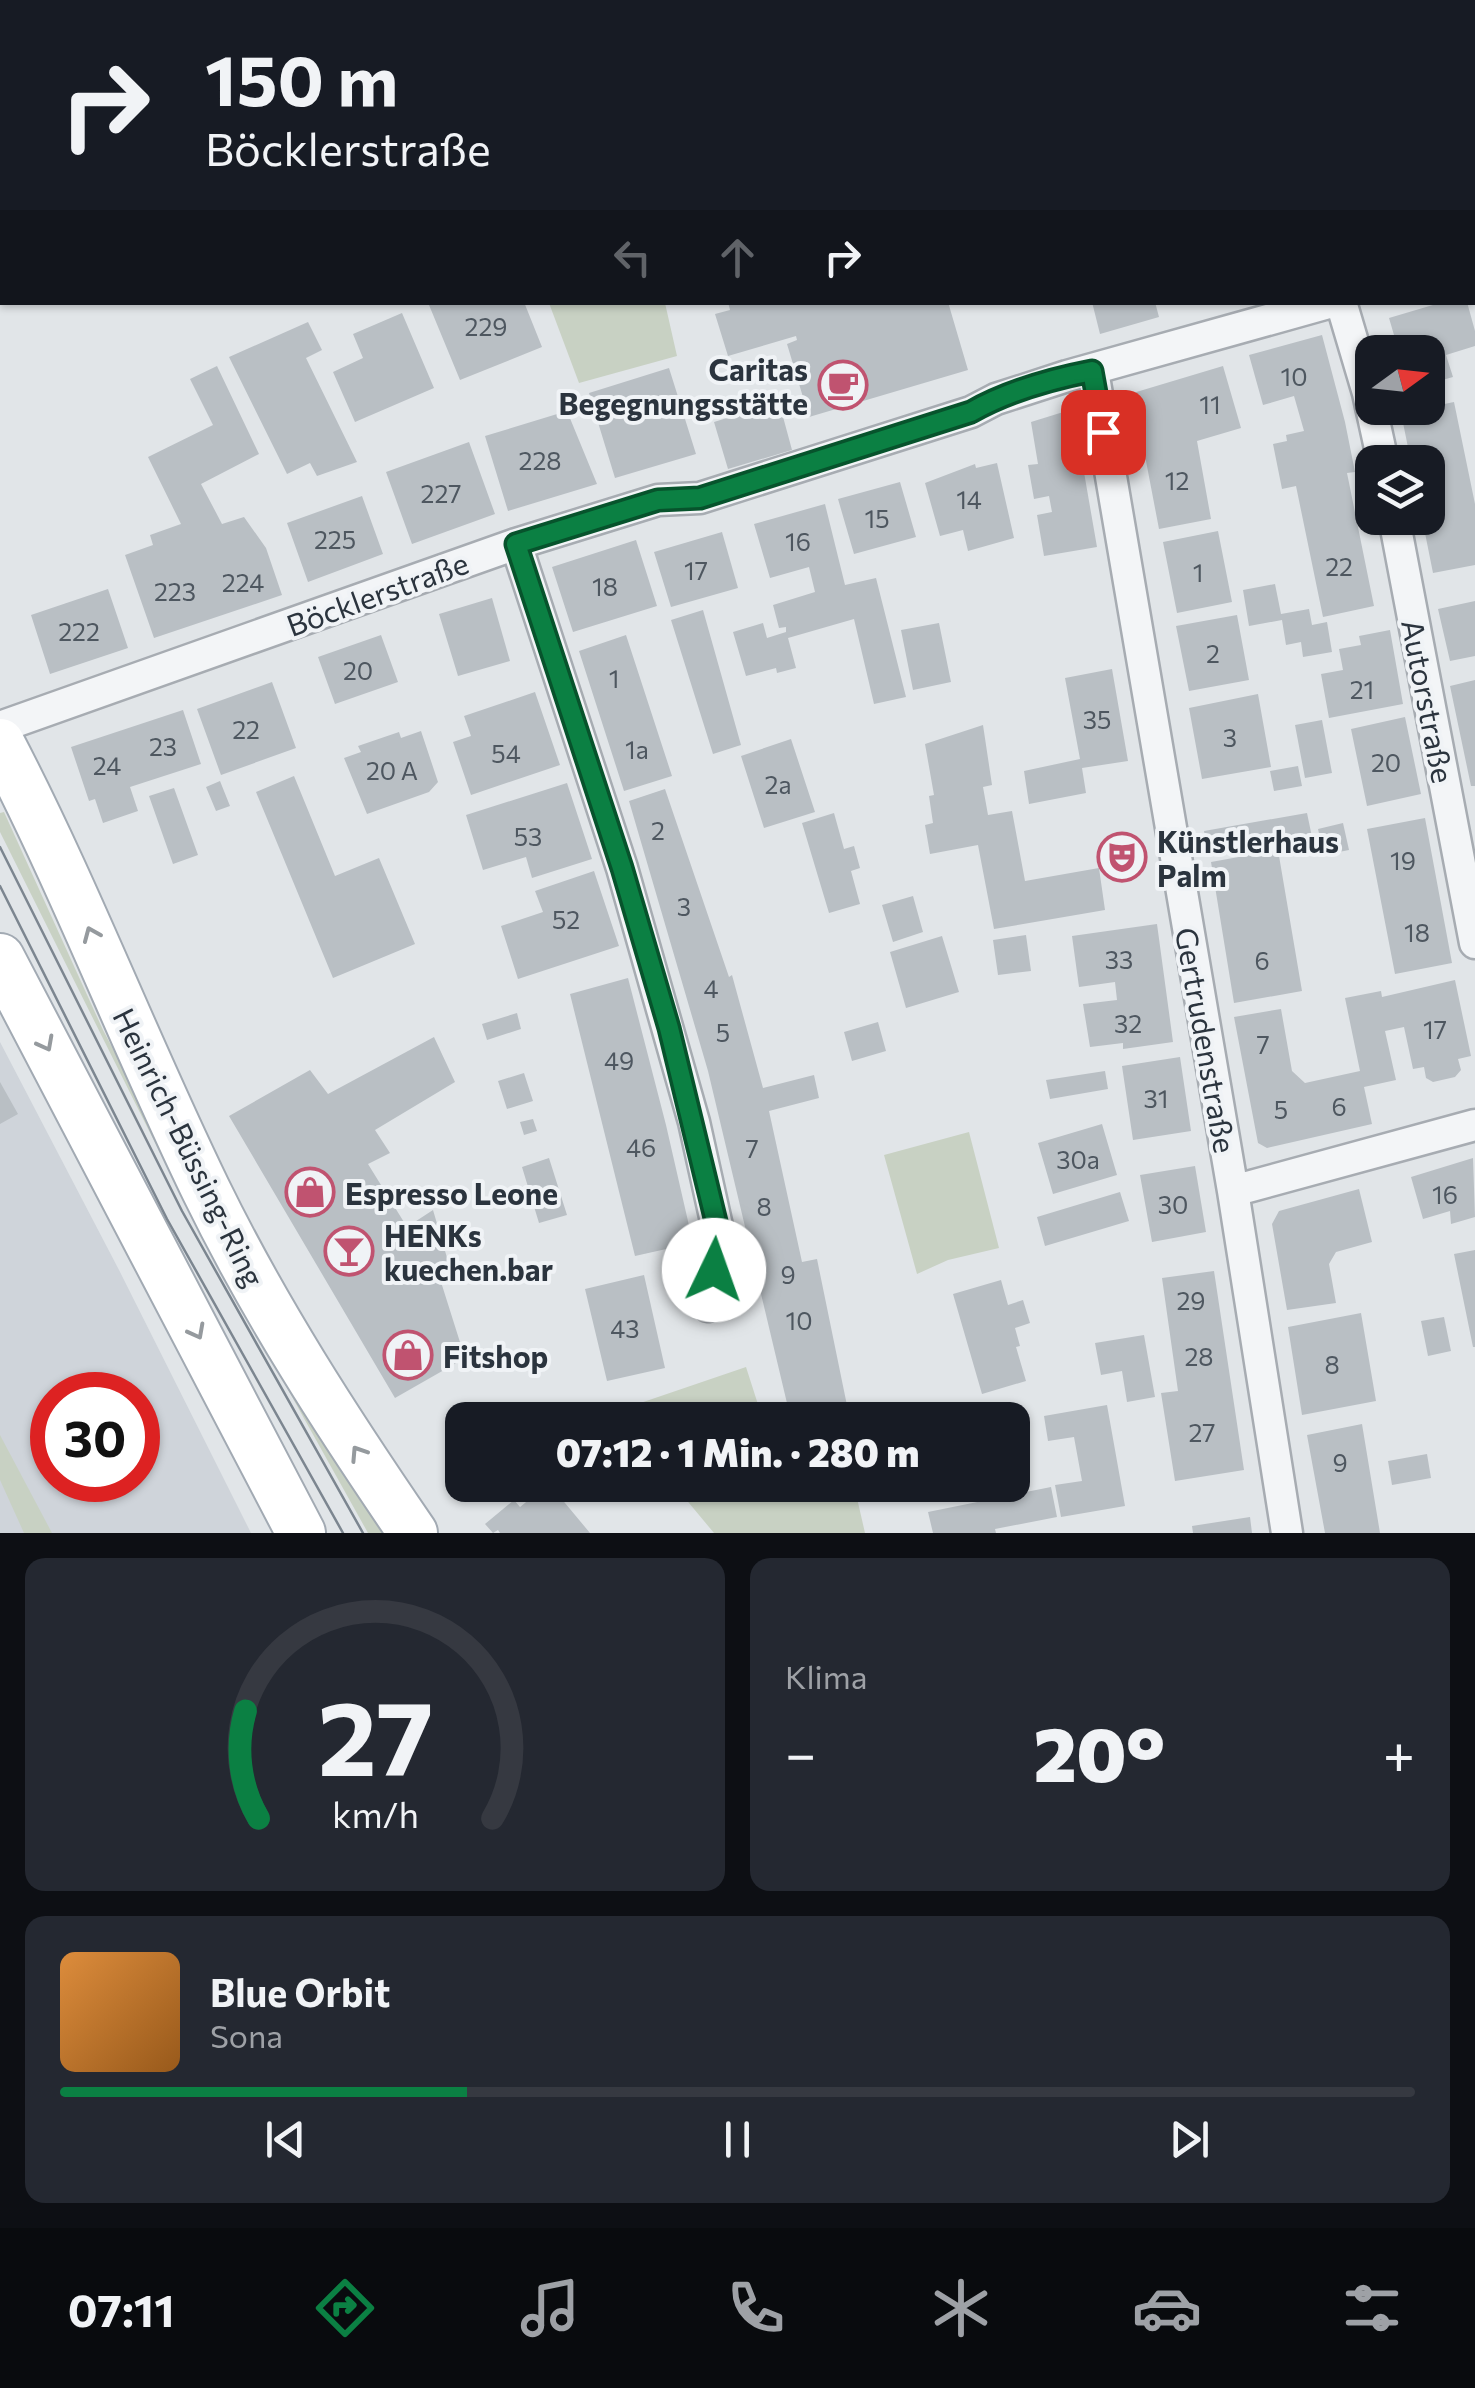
<!DOCTYPE html>
<html lang="de">
<head>
<meta charset="utf-8">
<style>
  :root { --surface:#171b24; --page:#242831; --text:#f1f3f6; --muted:#9ea1a6; --line:#363941; --accent:#0b8043 }
  body { margin:0; font-family:Commissioner,sans-serif; background:var(--page); color:var(--text); height:100vh; display:flex; flex-direction:column; font-size:38px; white-space:nowrap }
  * { box-sizing:border-box; margin:0 }
  p { font-size:32px; color:var(--muted) }
  .icon { flex:none; width:55px; height:55px; fill:none; stroke:currentColor; stroke-width:2; stroke-linecap:round; stroke-linejoin:round }
  .map { position:relative; height:1533px; overflow:hidden }
  .details { display:flex; flex-direction:column; gap:25px; padding:25px; background:#0d0f14; flex:1 }
  .details>* { flex:none }
  .guide { position:absolute; left:0px; top:0px; width:1475px; height:305px; box-shadow:0 2px 8px #0004; background:#171b24; color:var(--text); overflow:hidden }
  .needle { width:65px; rotate:75deg }
  .tools { position:absolute; left:1355px; top:335px; display:grid; gap:20px }
  .tools a { display:grid; place-items:center; width:90px; height:90px; border-radius:20px; background:var(--surface); box-shadow:0 2px 8px #0004; font-size:50px }
  .speed { position:absolute; left:30px; top:1372px; display:flex; gap:20px; font-size:50px; font-weight:700; text-align:center }
  .speed>* { display:grid; place-content:center; width:130px; height:130px; border-radius:50%; background:var(--surface); box-shadow:0 2px 8px #0004; line-height:1 }
  .speed .limit { border:15px solid #d22; background:#fff; color:#111 }
  .pin { position:absolute; display:grid; place-items:center; width:85px; height:85px; color:#fff; margin:-42px; border-radius:20px; box-shadow:0 5px 15px #0006 }
  .me { position:absolute; width:110px; margin:-55px; rotate:3deg; stroke-linejoin:round; filter:drop-shadow(0 0 8px #0008) }
  .turn { display:flex; align-items:center; gap:35px; height:210px; padding:0 40px; font-size:45px }
  .turn .icon { width:130px; height:130px; stroke-width:2.5 }
  .turn b { display:block; font-size:70px; line-height:85px }
  .lanes { display:flex; align-items:center; height:95px; padding:0 40px; background:#0003; justify-content:center; gap:50px; direction:ltr }
  .lanes .off { opacity:.35 }
  .big { font-size:75px; font-weight:800; line-height:1.1 }
  .details .widget { flex:1; display:flex; flex-direction:column; justify-content:center; gap:15px; min-width:0; padding:0 35px; border-radius:20px; background:var(--page) }
  .details .dial { align-items:center; gap:0 }
  .dial svg { height:260px; overflow:visible; fill:none; stroke:var(--line); stroke-width:7; stroke-linecap:round; text-anchor:middle }
  .dial text { fill:var(--text); stroke:none }
  .song { display:flex; align-items:center; gap:30px }
  .cover { width:120px; height:120px; border-radius:15px; background:linear-gradient(135deg,hsl(30 70% 55%),hsl(30 70% 35%)) }
  .played { height:10px; border-radius:5px; background:linear-gradient(90deg,var(--accent) 30%,var(--line) 30%) }
  .keys { display:flex; justify-content:space-around; direction:ltr }
  .heat { display:flex; justify-content:space-between; align-items:center; font-size:55px; direction:ltr }
  .details .tiles { flex:1; display:grid; gap:25px; grid-template-columns:1fr 1fr }
  .widget:last-child { grid-column:span 2 }
  .trip { position:absolute; left:445px; top:1402px; width:585px; height:100px; border-radius:20px; background:var(--surface); box-shadow:0 2px 8px #0004; font-weight:800; line-height:100px; text-align:center }
  .menu { display:flex; height:160px; justify-content:space-around; align-items:center; background:#090b0e; color:var(--muted) }
  .menu .icon { width:70px; height:70px }
  .menu .on { color:var(--accent) }
  .menu b { font-size:45px; color:var(--text) }
  .map>svg:first-child { display:block }
  .built { fill:#cfd4da; fill-rule:evenodd }
  .green { fill:#c8d1c3 }
  .building { fill:#b9bfc4 }
  .lines { fill:none; stroke-linecap:round; stroke-linejoin:round }
  .street-casing { stroke:#a7acb2; stroke-width:35 }
  .primary-casing { stroke:#a2aab3; stroke-width:52 }
  .street { stroke:#f3f5f7; stroke-width:30 }
  .primary { stroke:#fff; stroke-width:48 }
  .tram { stroke:#7c8690; stroke-width:2.5 }
  .oneway { stroke:#959a9e }
  .route-casing { stroke:#07532c; stroke-width:25 }
  .route { stroke:#0b8043; stroke-width:18 }
  .labels { text-anchor:middle; dominant-baseline:central; stroke-width:8; stroke-linejoin:round; paint-order:stroke }
  .number-label { font-size:25px; fill:#4e5760 }
  .poi-label { font-size:30px; font-weight:bold; fill:#2b343e; stroke:#f0f3f6; text-anchor:start }
  .street-label { font-size:30px; fill:#2b343e; stroke:#f0f3f6 }
</style>
</head>
<body>
<div class="map">
<svg width="1475" height="1533" viewBox="0 0 1475 1533">
  <rect width="100%" height="100%" fill="#e1e5e8"/>
  <!-- built -->
  <path class="built" d="M0,1042L119,1270L251,1533H0ZM52,1395H138V1480H52Z"/>
  <!-- green -->
  <path class="green" d="M549,303H665L677,356L579,383Z
    M4,812L103,1030L207,1227L395,1533H368L196,1225L0,832V813Z
    M969,1132L999,1248L948,1260L917,1274L884,1155Z
    M746,1367L763,1420H620L614,1412Z
    M0,1435L52,1533H24L0,1480Z
    M674,1485H854L865,1533H714Z"/>
  <!-- building -->
  <path class="building" d="M434,302H524L542,347L460,380L429,305Z
    M728,302H948L968,370L809,417L787,344L797,340L796,336L728,356L715,314L730,310Z
    M1092,302H1155L1159,317L1100,334Z
    M1443,302H1467L1475,331V346L1446,355L1453,377L1428,384V352H1399L1389,318Z
    M402,313L434,388L355,422L333,372L363,358L353,334Z
    M308,322L322,350L306,358L357,462L317,476L310,463L287,474L229,357Z
    M1322,335L1345,422L1355,472L1347,473L1374,606L1323,617L1296,486L1282,489L1273,444L1287,441L1286,435L1304,431L1294,396L1263,405L1249,355Z
    M217,366L259,454L201,484L222,524L244,517L266,548L282,595L154,638L125,555L153,545L150,535L181,524L148,457L213,425L190,379Z
    M1223,366L1241,428L1197,441L1211,519L1159,529L1133,393Z
    M669,368L696,454L615,478L589,393Z
    M779,402L792,450L728,469L714,422Z
    M1454,402L1475,504V565L1433,573L1422,518H1428V462H1411L1401,413Z
    M1073,409L1097,547L1044,556L1037,515L1052,512L1049,496L1034,499L1028,465L1038,464L1031,422Z
    M567,411L597,484L508,511L485,436Z
    M469,442L495,514L412,544L386,472Z
    M997,463L1014,538L968,551L963,530L940,536L925,483L975,464L976,468Z
    M900,482L916,537L854,554L838,499Z
    M362,496L383,554L308,582L287,523Z
    M825,504L845,585L876,578L906,697L874,704L854,619L788,638L796,668L777,673L776,668L746,676L733,632L763,623L767,638L786,632V627L779,628L773,605L815,592L809,567L770,578L754,524Z
    M1218,531L1232,602L1177,613L1163,542Z
    M722,532L738,588L671,607L654,552Z
    M636,540L657,606L573,632L552,567Z
    M1275,584L1281,614L1309,609L1312,625L1327,622L1332,652L1303,657L1301,642L1286,645L1282,620L1249,626L1243,590Z
    M108,589L128,648L50,674L31,615Z
    M492,598L510,661L458,676L439,614Z
    M1475,601V656L1450,661L1438,609Z
    M703,610L741,745L713,754L671,620Z
    M1237,615L1249,680L1189,691L1176,626Z
    M939,623L951,682L913,690L901,630Z
    M1390,630L1403,704L1329,718L1321,674L1343,670L1339,649L1361,645L1359,636Z
    M381,635L398,682L335,704L318,657Z
    M626,635L672,776L624,791L579,651Z
    M1112,669L1128,761L1082,768L1086,793L1029,804L1024,771L1080,759L1065,678Z
    M1475,680V786H1471L1450,686Z
    M272,682L296,748L221,775L197,709Z
    M535,692L560,765L471,795L453,742L471,736L464,716Z
    M1258,694L1271,767L1202,779L1189,708Z
    M183,710L201,764L130,787L138,811L103,823L95,799L89,801L71,747Z
    M1405,717L1421,794L1367,806L1351,729Z
    M1322,720L1332,773L1305,778L1295,725Z
    M983,725L992,785L983,787L988,815L1012,811L1025,881L1099,868L1105,910L994,929L978,845L930,854L925,825L933,823L929,796L934,795L925,744Z
    M421,731L438,782L429,792L367,814L344,758L361,752L358,746L399,732L401,738Z
    M791,739L815,812L764,828L741,756Z
    M1298,766L1302,786L1274,791L1270,771Z
    M294,776L335,876L379,858L415,944L333,978L256,792Z
    M220,781L230,806L216,811L206,787Z
    M567,783L592,859L532,878L526,857L483,870L466,815Z
    M174,788L198,855L173,864L149,796Z
    M665,789L729,977L732,975L763,1088L814,1075L819,1098L769,1111L802,1262L817,1259L850,1420H791L708,1071L629,801Z
    M834,813L844,849L854,846L860,868L851,871L860,904L829,913L802,823Z
    M1307,813L1312,837L1209,855L1204,831Z
    M1425,818L1452,963L1395,974L1367,829Z
    M1343,823L1349,850L1324,855L1318,829Z
    M1278,850L1302,991L1234,1003L1211,862Z
    M594,871L619,946L518,979L501,926L543,912L535,891Z
    M913,896L923,932L893,942L882,905Z
    M1157,924L1173,1042L1123,1049V1043L1090,1047L1083,1004L1117,1000L1115,982L1079,987L1072,936Z
    M1026,935L1031,971L998,975L993,940Z
    M942,936L959,992L906,1008L890,952Z
    M628,978L666,1125L693,1243L635,1256L570,994Z
    M1455,980L1471,1056L1458,1059L1461,1070L1455,1077L1433,1082L1426,1078L1424,1067L1413,1069L1404,1027L1385,1031L1396,1080L1364,1087L1372,1124L1267,1148L1258,1143L1234,1017L1281,1009L1292,1071L1305,1083L1360,1071L1345,998L1381,991L1382,997Z
    M517,1013L521,1029L487,1040L482,1024Z
    M878,1022L886,1051L852,1061L844,1032Z
    M434,1037L455,1082L375,1130L390,1153L368,1164L407,1227L433,1210L453,1278L441,1282L465,1358L395,1398L229,1116L310,1070L328,1094Z
    M1180,1057L1191,1131L1133,1140L1122,1066Z
    M1105,1071L1108,1089L1050,1099L1046,1080Z
    M524,1073L533,1101L507,1109L498,1081Z
    M0,1082L18,1114L0,1124Z
    M533,1119L537,1131L524,1135L520,1122Z
    M1102,1124L1117,1175L1053,1194L1038,1143Z
    M549,1158L567,1215L539,1223L522,1167Z
    M1473,1158L1475,1217L1451,1224L1450,1211L1423,1219L1411,1177Z
    M1195,1166L1206,1232L1152,1242L1140,1175Z
    M1359,1189L1372,1242L1336,1252L1329,1264L1336,1303L1287,1310L1272,1224L1279,1211Z
    M1120,1192L1129,1221L1045,1246L1037,1217Z
    M1475,1250V1347H1473L1454,1254Z
    M1214,1271L1244,1470L1175,1481L1161,1393L1178,1391L1162,1278Z
    M644,1275L665,1368L607,1381L585,1289Z
    M1001,1280L1008,1305L1023,1300L1030,1323L1015,1328L1020,1346L1016,1347L1026,1381L982,1394L953,1294Z
    M1361,1313L1376,1401L1302,1415L1288,1327Z
    M1444,1317L1451,1351L1428,1356L1421,1321Z
    M1144,1335L1155,1397L1127,1402L1122,1371L1101,1375L1095,1343Z
    M1107,1405L1125,1506L1061,1517L1055,1485L1082,1481L1074,1437L1048,1441L1044,1416Z
    M1362,1424L1380,1533H1325L1307,1435Z
    M1427,1454L1431,1478L1392,1485L1388,1461Z
    M547,1485H550L590,1533H500L498,1530L493,1533L485,1524L514,1500L520,1507Z
    M1051,1487L1057,1517L995,1529L996,1533H933L928,1512Z
    M1250,1517L1252,1533H1193L1192,1526Z"/>
  <g class="lines">
    <!-- street casing -->
    <g class="street-casing">
      <path id="street" d="M1451,0L1452,2
        M1472,47L1475,52
        M1472,262H1475
        M1341,302L1368,393L1383,462
        M1093,371L1233,1191L1287,1533
        M1394,518L1475,943
        M516,544L622,868L694,1122L719,1235L708,1306
        M0,727L516,544L658,500L700,498L971,412L996,399L1067,376L1332,302
        M1233,1191L1475,1125"/>
    </g>
    <!-- primary casing -->
    <g class="primary-casing">
      <path id="primary" d="M0,743C76,889 134,1042 206,1190C265,1311 337,1422 413,1533
        M0,958L301,1533"/>
    </g>
    <!-- street -->
    <use href="#street" class="street"/>
    <!-- primary -->
    <use href="#primary" class="primary"/>
    <!-- tram -->
    <path class="tram" d="M0,847L182,1211L363,1533
      M0,886L167,1219L343,1533"/>
  </g>
  <!-- one-way arrows -->
  <defs><path id="oneway-chevron" d="M-2-3.5L2.5 0L-2 3.5" fill="none" stroke-width="1.6" stroke-linecap="round" stroke-linejoin="round" transform="scale(2.5)"/></defs>
  <g class="oneway">
    <use href="#oneway-chevron" transform="translate(91 934) rotate(-113)"/>
    <use href="#oneway-chevron" transform="translate(46 1044) rotate(62)"/>
    <use href="#oneway-chevron" transform="translate(197 1332) rotate(62)"/>
    <use href="#oneway-chevron" transform="translate(358 1453) rotate(-123)"/>
  </g>
  <g class="lines">
    <!-- route casing -->
    <g class="route-casing">
      <path id="route" d="M714,1270L719,1234L669,1028L622,868L516,544L658,500L700,498L971,412C1008,391 1051,379 1092,371L1103,432"/>
    </g>
    <!-- route -->
    <use href="#route" class="route"/>
  </g>
  <!-- icons -->
  <defs>
    <g id="cafe-ring" transform="scale(2.5)"><circle r="9.5" fill="#f0f3f6" stroke="#c05370" stroke-width="1.5"/><path d="M-5.5-4.5H6V0H3Q3 3.5 0 3.5H-2.5Q-5.5 3.5-5.5 0ZM3-3.2v2h1.7v-2ZM-6 4.5H4V6H-6Z" fill="#c05370"/></g>
    <g id="theatre-ring" transform="scale(2.5)"><circle r="9.5" fill="#f0f3f6" stroke="#c05370" stroke-width="1.5"/><path d="M-5-5.5Q0-4 5-5.5V0Q5 5 0 6Q-5 5-5 0ZM-3.3-2.5H-1v1.5H-3.3ZM1-2.5H3.3v1.5H1ZM-2.8 1Q0 5.5 2.8 1Z" fill="#c05370"/></g>
    <g id="shop-ring" transform="scale(2.5)"><circle r="9.5" fill="#f0f3f6" stroke="#c05370" stroke-width="1.5"/><path d="M-5-2.5h2.3a2.7 3.5 0 0 1 5.4 0H5L5.5 6h-11ZM-1.5-2.5h3a1.5 2.3 0 0 0-3 0Z" fill="#c05370"/></g>
    <g id="bar-ring" transform="scale(2.5)"><circle r="9.5" fill="#f0f3f6" stroke="#c05370" stroke-width="1.5"/><path d="M-6-5H6L.8 .8V4.5H3.5V6h-7V4.5H-.8V.8Z" fill="#c05370"/></g>
  </defs>
  <g fill-rule="evenodd">
    <use href="#cafe-ring" x="843" y="385"/>
    <use href="#theatre-ring" x="1122" y="857"/>
    <use href="#shop-ring" x="310" y="1192"/>
    <use href="#bar-ring" x="349" y="1251"/>
    <use href="#shop-ring" x="408" y="1355"/>
  </g>
  <g class="labels">
    <!-- number labels -->
    <g class="number-label">
      <text x="486" y="326">229</text>
      <text x="1294" y="376">10</text>
      <text x="1210" y="404">11</text>
      <text x="540" y="460">228</text>
      <text x="1177" y="480">12</text>
      <text x="441" y="493">227</text>
      <text x="969" y="499">14</text>
      <text x="877" y="518">15</text>
      <text x="335" y="539">225</text>
      <text x="798" y="541">16</text>
      <text x="1339" y="566">22</text>
      <text x="696" y="570">17</text>
      <text x="1198" y="572">1</text>
      <text x="243" y="582">224</text>
      <text x="605" y="586">18</text>
      <text x="175" y="591">223</text>
      <text x="79" y="631">222</text>
      <text x="1213" y="653">2</text>
      <text x="358" y="670">20</text>
      <text x="614" y="678">1</text>
      <text x="1362" y="689">21</text>
      <text x="1097" y="719">35</text>
      <text x="246" y="729">22</text>
      <text x="1230" y="737">3</text>
      <text x="163" y="746">23</text>
      <text x="637" y="749">1a</text>
      <text x="506" y="753">54</text>
      <text x="1386" y="762">20</text>
      <text x="107" y="765">24</text>
      <text x="392" y="770">20 A</text>
      <text x="778" y="784">2a</text>
      <text x="658" y="830">2</text>
      <text x="528" y="836">53</text>
      <text x="1403" y="860">19</text>
      <text x="684" y="906">3</text>
      <text x="566" y="919">52</text>
      <text x="1417" y="932">18</text>
      <text x="1119" y="959">33</text>
      <text x="1262" y="960">6</text>
      <text x="711" y="988">4</text>
      <text x="1128" y="1023">32</text>
      <text x="1435" y="1029">17</text>
      <text x="723" y="1032">5</text>
      <text x="1263" y="1044">7</text>
      <text x="619" y="1060">49</text>
      <text x="1156" y="1098">31</text>
      <text x="1339" y="1106">6</text>
      <text x="1281" y="1109">5</text>
      <text x="641" y="1147">46</text>
      <text x="752" y="1148">7</text>
      <text x="1078" y="1159">30a</text>
      <text x="1445" y="1194">16</text>
      <text x="1173" y="1204">30</text>
      <text x="764" y="1206">8</text>
      <text x="788" y="1274">9</text>
      <text x="1191" y="1300">29</text>
      <text x="799" y="1320">10</text>
      <text x="625" y="1328">43</text>
      <text x="1199" y="1356">28</text>
      <text x="1332" y="1364">8</text>
      <text x="1202" y="1432">27</text>
      <text x="1340" y="1462">9</text>
    </g>
    <!-- poi labels -->
    <g class="poi-label">
      <text x="808" y="368" text-anchor="end">Caritas<tspan x="808" dy="34">Begegnungsstätte</tspan></text>
      <text x="1157" y="840">Künstlerhaus<tspan x="1157" dy="34">Palm</tspan></text>
      <text x="345" y="1192">Espresso Leone</text>
      <text x="384" y="1234">HENKs<tspan x="384" dy="34">kuechen.bar</tspan></text>
      <text x="443" y="1355">Fitshop</text>
    </g>
    <!-- street labels -->
    <g class="street-label">
      <text transform="translate(377 593) rotate(-20)">Böcklerstraße</text>
      <text transform="translate(1429 701) rotate(79)">Autorstraße</text>
      <text transform="translate(1207 1040) rotate(80)">Gertrudenstraße</text>
      <text transform="translate(190 1147) rotate(64)">Heinrich-Büssing-Ring</text>
    </g>
  </g>
</svg>
<div class="tools">
<a><svg class="needle" viewBox="-14 -14 28 28"><path d="M0-13l5 13h-10z" fill="#e53935"/><path d="M0 13l5-13h-10z" fill="#9ea1a6"/></svg></a>
<a><svg class="icon" aria-label="layers" viewBox="0 0 24 24"><path d="M12 4l9 5-9 5-9-5zM3 14l9 5 9-5"/></svg></a>
</div>
<div class="speed"><div class="limit">30</div></div>
<div class="pin" style="left:1103px;top:432px;background:#d93025"><svg class="icon" aria-label="arrive" viewBox="0 0 24 24"><path d="M6 21V4h12l-3 4 3 4H6"/></svg></div>
<svg class="me" style="left:714px;top:1270px" viewBox="-20 -20 40 40"><circle r="19" fill="#fff"/><path d="M0-13L10 11 0 6-10 11z" fill="#0b8043"/></svg>
<div class="trip">07:12 · 1 Min. · 280 m</div>
<div class="guide">
<div class="turn"><svg class="icon" aria-label="right" viewBox="0 0 24 24"><path d="M7 20v-9h11M14 6l5 5-5 5"/></svg><div><b>150 m</b>Böcklerstraße</div></div>
<div class="lanes"><svg class="icon off" aria-label="left" viewBox="0 0 24 24"><path d="M17 20v-9H6M10 6l-5 5 5 5"/></svg><svg class="icon off" aria-label="ahead" viewBox="0 0 24 24"><path d="M12 20V5M6 11l6-6 6 6"/></svg><svg class="icon" aria-label="right" viewBox="0 0 24 24"><path d="M7 20v-9h11M14 6l5 5-5 5"/></svg></div>
</div>
</div>
<section class="details">
<div class="tiles">
<div class="widget dial"><svg viewBox="0 0 100 80">
<path d="M14 69A42 42 0 1 1 86 69"/>
<path d="M14 69A42 42 0 0 1 10 36" stroke="#0b8043"/>
<text x="50" y="56" font-size="32" font-weight="700">27</text>
<text x="50" y="72" font-size="11">km/h</text>
</svg></div>
<div class="widget"><p>Klima</p>
<div class="heat"><a>−</a><b class="big">20°</b><a>+</a></div>
</div>
<div class="widget">
<div class="song"><i class="cover"></i><div><b>Blue Orbit</b><p>Sona</p></div></div>
<div class="played"></div>
<div class="keys"><svg class="icon" aria-label="previous" viewBox="0 0 24 24"><path d="M18 5L8 12l10 7zM5 5v14"/></svg><svg class="icon" aria-label="pause" viewBox="0 0 24 24"><path d="M8 5v14M16 5v14"/></svg><svg class="icon" aria-label="next" viewBox="0 0 24 24"><path d="M6 5l10 7-10 7zM19 5v14"/></svg></div>
</div>
</div>
</section>
<nav class="menu">
<b>07:11</b>
<svg class="icon on" aria-label="directions" viewBox="0 0 24 24"><path d="M12 3l9 9-9 9-9-9zM9 14v-3h6M13 9l2 2-2 2"/></svg>
<svg class="icon" aria-label="music" viewBox="0 0 24 24"><path d="M9 18V5l10-2v13"/><circle cx="6" cy="18" r="3"/><circle cx="16" cy="16" r="3"/></svg>
<svg class="icon" aria-label="phone" viewBox="0 0 24 24"><path d="M5 4h4l2 5-3 2q2 4 5 5l2-3 5 2v4C11 20 4 13 5 4z"/></svg>
<svg class="icon" aria-label="climate" viewBox="0 0 24 24"><path d="M12 3v18M4 7l16 10M4 17L20 7"/></svg>
<svg class="icon" aria-label="car" viewBox="0 0 24 24"><path d="M5 17H2v-5l4-1 3-4h7l3 4 3 1v5h-3M9 17h6M6 11h13"/><circle cx="7" cy="17" r="2"/><circle cx="17" cy="17" r="2"/></svg>
<svg class="icon" aria-label="filters" viewBox="0 0 24 24"><path d="M4 7h16M4 17h16"/><circle cx="9" cy="7" r="2"/><circle cx="15" cy="17" r="2"/></svg>
</nav>
</body>
</html>
